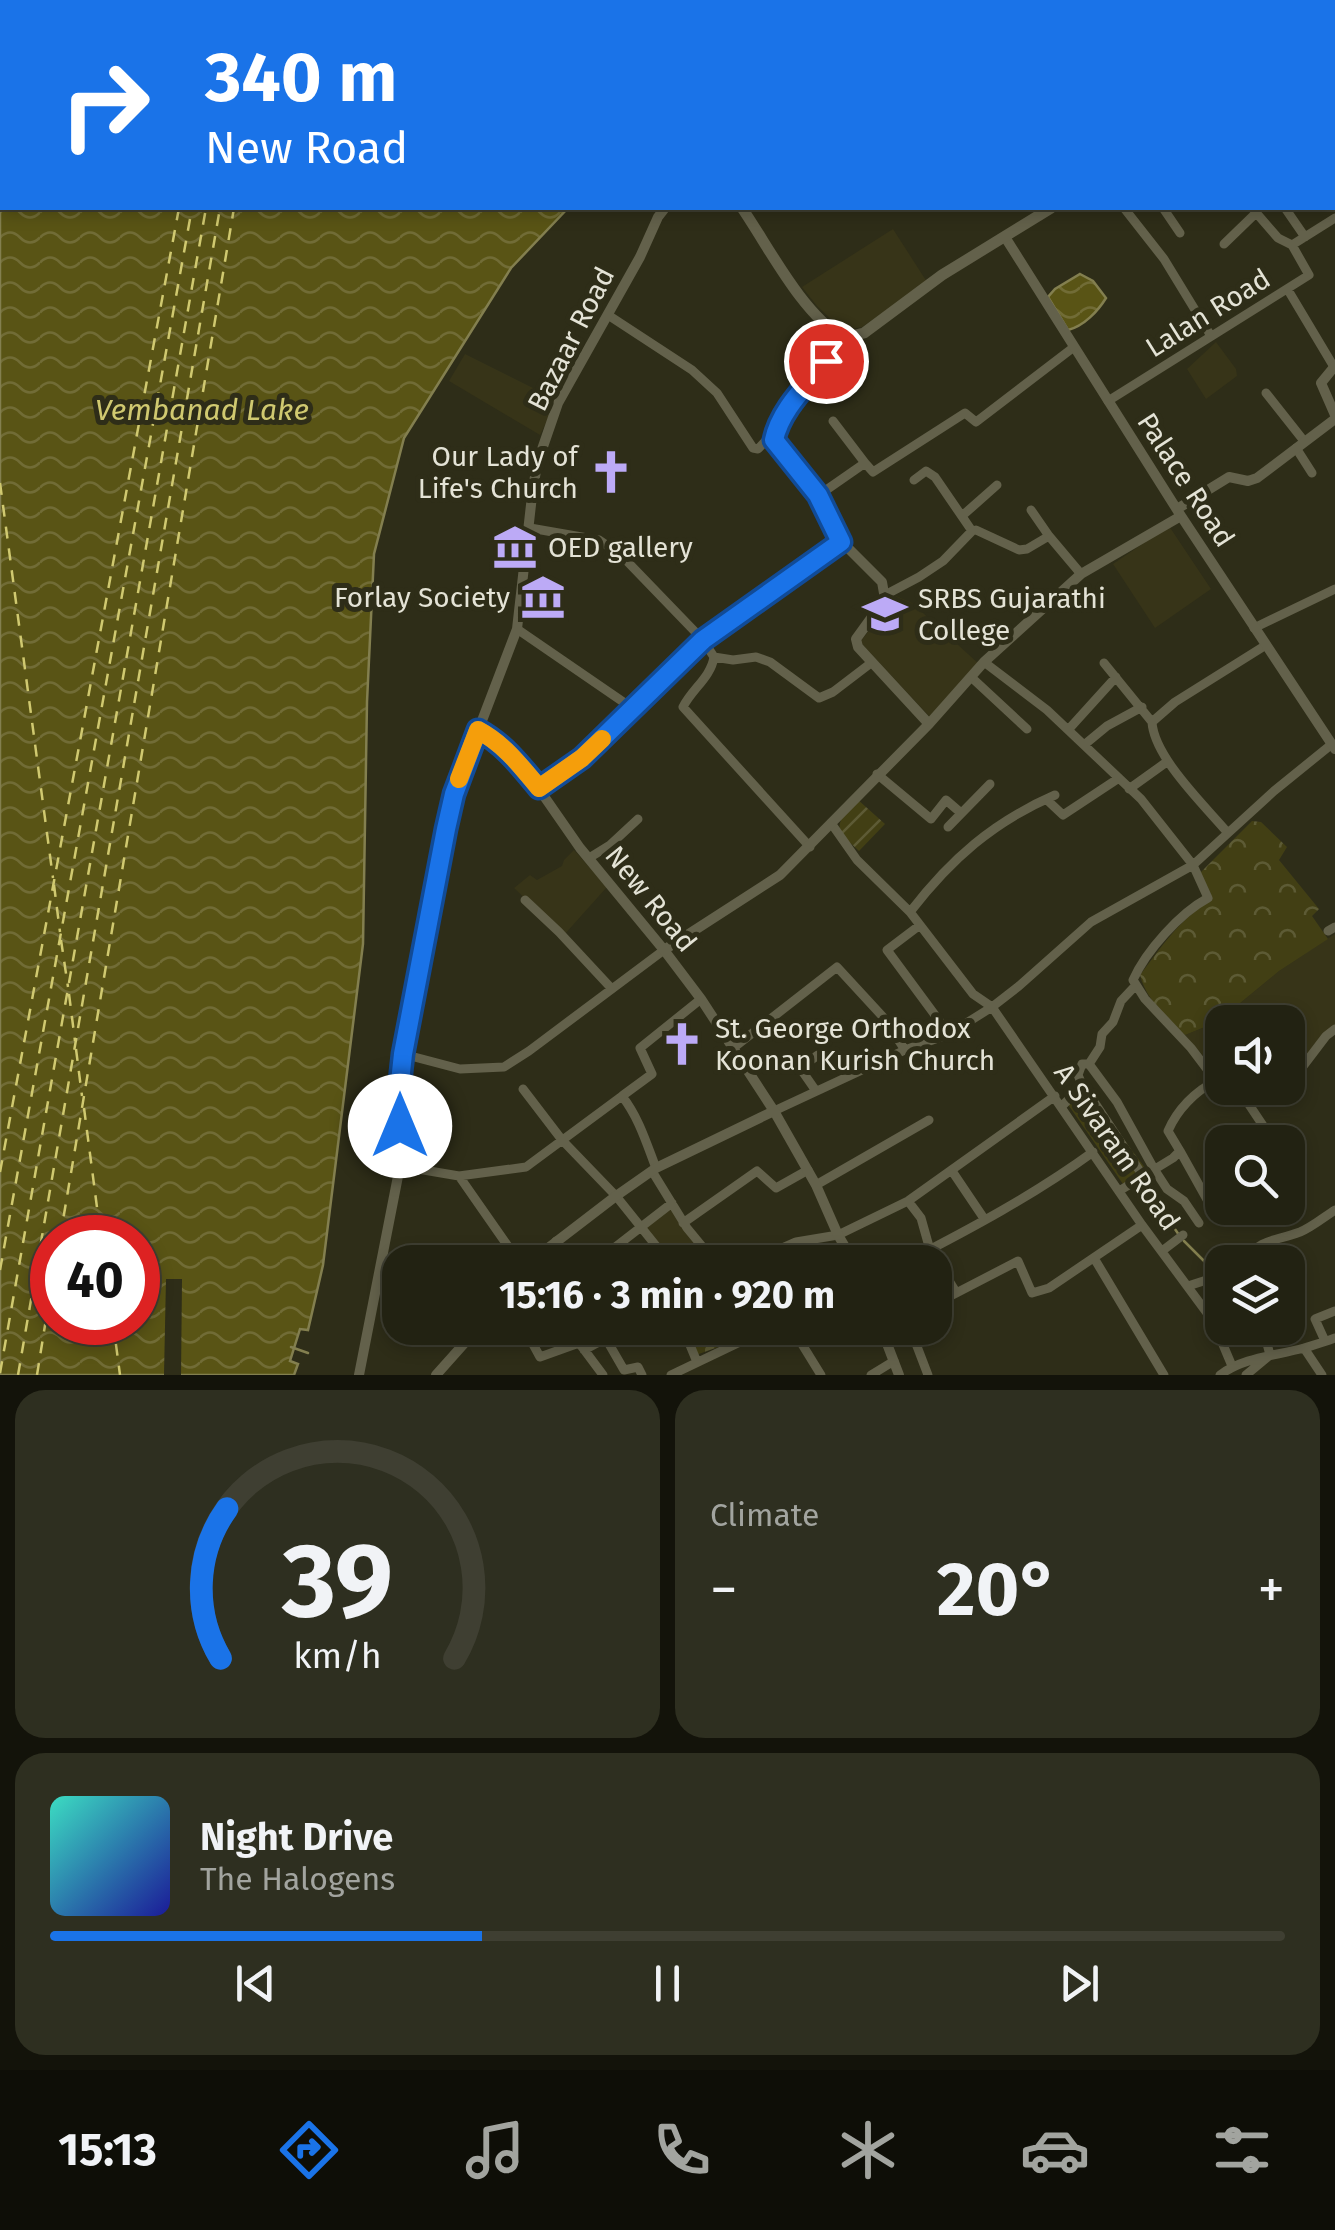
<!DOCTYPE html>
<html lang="en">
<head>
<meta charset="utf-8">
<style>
  :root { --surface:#222212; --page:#2e2f20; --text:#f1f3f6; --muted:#a2a49f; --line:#3f3f32; --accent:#1a73e8 }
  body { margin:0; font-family:"Fira Sans",sans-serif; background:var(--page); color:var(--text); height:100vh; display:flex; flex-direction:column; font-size:38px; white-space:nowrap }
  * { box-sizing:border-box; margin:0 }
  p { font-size:32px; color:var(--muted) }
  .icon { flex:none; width:55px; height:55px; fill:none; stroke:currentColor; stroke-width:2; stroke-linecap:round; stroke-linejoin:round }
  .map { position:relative; height:1375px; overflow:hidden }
  .details { display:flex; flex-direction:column; gap:15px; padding:15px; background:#13130a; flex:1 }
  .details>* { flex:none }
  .banner { position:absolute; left:0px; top:0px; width:1335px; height:210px; box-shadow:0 5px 15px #0003,0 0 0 2px var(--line); background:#1a73e8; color:#fff; overflow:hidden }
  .controls { position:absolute; left:1205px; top:1005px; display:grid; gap:20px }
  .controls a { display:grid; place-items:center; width:100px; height:100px; border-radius:20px; background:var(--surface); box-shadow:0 5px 15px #0003,0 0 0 2px var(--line); font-size:50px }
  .speed { position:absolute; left:30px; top:1215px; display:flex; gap:20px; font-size:50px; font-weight:700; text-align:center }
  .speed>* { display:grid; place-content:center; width:130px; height:130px; border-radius:50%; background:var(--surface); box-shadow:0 5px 15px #0003,0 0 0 2px var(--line); line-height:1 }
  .speed .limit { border:15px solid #d22; background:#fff; color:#111 }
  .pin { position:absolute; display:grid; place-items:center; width:85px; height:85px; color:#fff; margin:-42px; border:5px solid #fff; border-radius:50%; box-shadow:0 2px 10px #0007 }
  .me { position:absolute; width:110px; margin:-55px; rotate:0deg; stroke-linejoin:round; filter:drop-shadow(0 0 8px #0008) }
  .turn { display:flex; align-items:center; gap:35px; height:210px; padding:0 40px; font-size:45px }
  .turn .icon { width:130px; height:130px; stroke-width:2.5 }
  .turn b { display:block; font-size:70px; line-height:85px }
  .big { font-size:75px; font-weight:700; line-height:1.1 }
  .details .widget { flex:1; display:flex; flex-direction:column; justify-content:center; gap:15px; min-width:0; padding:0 35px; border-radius:30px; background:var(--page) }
  .details .dial { align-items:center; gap:0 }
  .dial svg { height:260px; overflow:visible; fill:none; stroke:var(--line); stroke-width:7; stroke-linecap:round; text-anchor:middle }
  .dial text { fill:var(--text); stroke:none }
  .song { display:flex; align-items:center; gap:30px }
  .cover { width:120px; height:120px; border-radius:15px; background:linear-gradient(135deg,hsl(170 70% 55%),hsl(240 70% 35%)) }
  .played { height:10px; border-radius:5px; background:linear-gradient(90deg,var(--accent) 35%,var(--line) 35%) }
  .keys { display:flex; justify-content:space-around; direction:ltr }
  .heat { display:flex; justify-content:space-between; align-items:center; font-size:55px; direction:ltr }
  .details .tiles { flex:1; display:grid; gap:15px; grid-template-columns:1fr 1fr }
  .widget:last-child { grid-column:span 2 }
  .trip { position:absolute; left:382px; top:1245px; width:570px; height:100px; border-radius:30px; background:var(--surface); box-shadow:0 5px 15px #0003,0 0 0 2px var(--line); font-weight:700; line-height:100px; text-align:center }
  .menu { display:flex; height:160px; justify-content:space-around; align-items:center; background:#0e0e07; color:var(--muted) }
  .menu .icon { width:70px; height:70px }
  .menu .on { color:var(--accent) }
  .menu b { font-size:45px; color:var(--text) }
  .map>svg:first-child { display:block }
  .built { fill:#373418 }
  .forest { fill:url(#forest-crowns) }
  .cemetery { fill:url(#cemetery-stones) }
  .garden { fill:url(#garden-furrows) }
  .water { fill:url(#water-waves); stroke:#837f4f; stroke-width:2.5; fill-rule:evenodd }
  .pier { fill:#2e2d18 }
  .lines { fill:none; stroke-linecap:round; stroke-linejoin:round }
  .stream { stroke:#837f4f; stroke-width:2.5 }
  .ferry { stroke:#d0c970; stroke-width:2.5; stroke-dasharray:12 10; stroke-linecap:butt }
  .minor { stroke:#63614b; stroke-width:9 }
  .tertiary { stroke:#63614b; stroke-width:10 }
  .secondary { stroke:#63614b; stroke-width:11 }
  .route-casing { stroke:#114b97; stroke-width:25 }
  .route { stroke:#1a73e8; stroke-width:18 }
  .slow { stroke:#f59e0b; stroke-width:18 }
  .labels { text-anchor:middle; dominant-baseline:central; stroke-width:10; stroke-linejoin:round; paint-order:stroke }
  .street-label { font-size:28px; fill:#e4e3d6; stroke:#2e2d18 }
  .poi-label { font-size:28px; fill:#e4e3d6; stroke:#2e2d18; text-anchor:start }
  .water-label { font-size:30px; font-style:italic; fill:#d0c970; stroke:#2e2d18 }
</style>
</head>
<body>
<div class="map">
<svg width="1335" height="1375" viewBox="0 0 1335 1375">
  <defs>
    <pattern id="forest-crowns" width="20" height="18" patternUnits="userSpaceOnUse" patternTransform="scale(2.5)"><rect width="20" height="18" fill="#423f14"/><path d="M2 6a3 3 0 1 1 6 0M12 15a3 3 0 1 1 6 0" fill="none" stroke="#5d5b35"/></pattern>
    <pattern id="cemetery-stones" width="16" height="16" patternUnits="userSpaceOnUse" patternTransform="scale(2.5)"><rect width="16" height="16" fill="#423f14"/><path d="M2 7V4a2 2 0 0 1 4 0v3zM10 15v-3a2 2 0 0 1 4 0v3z" fill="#5d5b35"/></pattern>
    <pattern id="garden-furrows" width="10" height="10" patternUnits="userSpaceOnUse" patternTransform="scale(2.5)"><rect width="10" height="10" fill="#423f14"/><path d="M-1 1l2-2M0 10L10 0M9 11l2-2" fill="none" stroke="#5d5b35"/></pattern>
    <pattern id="water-waves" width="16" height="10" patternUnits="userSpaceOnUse" patternTransform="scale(2.5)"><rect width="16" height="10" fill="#595415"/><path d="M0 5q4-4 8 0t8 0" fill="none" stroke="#716c36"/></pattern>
  </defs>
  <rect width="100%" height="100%" fill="#2e2d18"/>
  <!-- built -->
  <path class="built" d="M893,229L927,282L862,327L846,330L837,325L817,306L802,287Z
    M1216,342L1236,369L1237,376L1206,399L1187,369Z
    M465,354L557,400L540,435L449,381Z
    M1169,526L1211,589L1155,628L1113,564Z
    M896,596L912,603L979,664L930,717L860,642Z
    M574,850L607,887L564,935L514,888L530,875L537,880L562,866L564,860Z
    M1335,934V1029L1288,1082V1022H1222V1076L1220,1075L1185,1035L1217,1022L1279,971Z
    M670,1205L710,1262H672L644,1227Z"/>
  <!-- forest -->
  <path class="forest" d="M1252,821L1261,822L1287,847L1279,860L1319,909L1312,916L1328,939L1279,971L1217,1022L1185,1035C1167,1019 1146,999 1140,975C1163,945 1179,920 1211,900V894L1200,873Z
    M1087,1089L1145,1168L1123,1184L1067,1103Z"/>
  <!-- cemetery -->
  <path class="cemetery" d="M685,1328H761L743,1338L696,1355Z"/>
  <!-- garden -->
  <path class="garden" d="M857,799L885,824L859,851C832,826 835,826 857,799Z"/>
  <!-- water -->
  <path class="water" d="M0,0H762L760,2H2V208H568L511,268L404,438L374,554L367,702L363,944L323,1265L308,1330L300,1329L290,1361L298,1364L294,1375H0ZM52,1238H138V1322H52Z
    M1080,274L1093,281L1106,298C1098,311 1084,326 1068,330L1048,297L1055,289Z"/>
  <!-- pier -->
  <path class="pier" d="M166,1279H182L181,1375H164Z"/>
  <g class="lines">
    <!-- stream -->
    <path class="stream" d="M1143,1182L1179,1235
      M1184,1241L1213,1270
      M291,1347L308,1353"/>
    <!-- ferry -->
    <path class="ferry" d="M657,0L661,2
      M88,2L90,0
      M350,2L352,0
      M361,2L363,0
      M372,2L375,0
      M384,2L386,0
      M395,2L397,0
      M0,79L2,77
      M0,483L53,878
      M54,885L60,932
      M61,940L68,987
      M69,994L75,1041
      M76,1049L82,1096
      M84,1108L101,1238
      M0,1172L179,208
      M60,1238L234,208
      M0,1270L192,208
      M113,1322L120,1375
      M0,1373L206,208
      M18,1375L220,208
      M37,1375L52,1282"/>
    <!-- minor -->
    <path class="minor" d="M1170,0L1171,2
      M1301,0L1303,2
      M1332,19L1335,17
      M1124,208L1164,259L1211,336
      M1163,208L1180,233
      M1252,208L1278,238L1292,245
      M1285,208L1305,237
      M1224,244L1256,213
      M1288,290L1334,367
      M608,315L692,370L717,393L753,448L758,449L776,430
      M1266,393L1304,441
      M1108,401L1309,275L1292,245L1335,218
      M833,421L865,463
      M1296,448L1312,473
      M914,480L926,471L935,477L972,531
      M819,495L865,463L873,472L965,413L976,422L1074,347
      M1031,510L1049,536
      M962,516L997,485
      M530,528L599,540L621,555L703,640L714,657C711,677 692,689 683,707L810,847
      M885,595L919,577L943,561L972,531L976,530L1019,550L1027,549L1049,536L1081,574
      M1254,628L1335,589
      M517,629L632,708
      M714,657L733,660L756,657L770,662L819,698L833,692L871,663
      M984,662L1047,710L1141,799L1193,865L1208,898C1180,913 1146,951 1133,980L1145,999L1191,1048L1216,1081
      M1104,663L1152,722
      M971,677L1027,729
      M1068,730L1116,677
      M1084,745L1107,726L1142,707
      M877,774L931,819L946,800L961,813
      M539,789L583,758L703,640L841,541
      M1129,789L1168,761
      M1046,799L1063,815L1119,778
      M831,823L857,860L910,912L973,994L992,1007L1142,1225L1213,1321L1232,1366
      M948,827L990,784
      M1227,832C1204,805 1154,757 1152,722L1175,702L1266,645
      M589,858L610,845L638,819
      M525,900L559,932L612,989
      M910,912C951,859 993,822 1055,795
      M920,925L887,950L949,1034
      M1328,931L1335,927
      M1136,985L1121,1001L1113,1022L1102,1034L1100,1047L1089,1064L1117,1102L1154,1169L1167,1189L1184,1201L1199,1223
      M732,1049L837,967L884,1018L905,1050
      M403,1054L460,1069L504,1067L529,1051L664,950
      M1081,1082L1143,1176
      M1288,1086L1326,1036L1335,1029
      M1232,1088L1267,1096L1285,1088
      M523,1089L562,1140L616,1196L669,1262
      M816,1091L800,1068L818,1055
      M1240,1091L1274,1142
      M1062,1106L1077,1091L1081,1082L1078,1075L1082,1064H1089
      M774,1111L905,1050L949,1034L992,1007L1019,986L1091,922L1193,865L1274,791L1332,744
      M1180,1151L1214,1212
      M1288,1165L1290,1169
      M400,1166L459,1176L526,1167L622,1096
      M656,1168C646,1142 639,1118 622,1096L652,1074L640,1048L701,999
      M652,1171L687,1228L715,1262
      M952,1171L985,1220
      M459,1176L519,1262
      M816,1185L929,1120
      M1119,1191L1173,1158L1180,1151L1168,1131C1177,1110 1195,1091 1216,1081
      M908,1201L921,1218L930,1250L956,1292
      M683,1223L757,1171L776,1188L808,1170
      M556,1241L572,1262
      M1162,1251L1183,1235
      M1094,1258L1164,1375
      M596,1262L672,1203
      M750,1262L796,1242L838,1235L908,1201L1055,1096
      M906,1262C970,1229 1034,1195 1093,1152
      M1243,1262C1263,1237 1273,1242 1300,1232C1312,1227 1324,1217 1335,1210
      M1188,1286L1222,1275
      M935,1304L1018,1261L1032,1293L1049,1288L1142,1225
      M532,1328L528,1335L540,1357L579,1343
      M568,1328L603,1375
      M683,1328L697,1362
      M792,1328L821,1375
      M910,1328L928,1375
      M605,1337L624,1370L638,1367L642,1375
      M1325,1341L1315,1319L1335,1311
      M1304,1348L1322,1375
      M584,1350L625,1328
      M671,1375L769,1328
      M871,1375L894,1361
      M1220,1375C1244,1357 1275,1356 1304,1348C1314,1345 1325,1342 1335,1338
      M1246,1375L1270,1355L1263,1328"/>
    <!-- tertiary -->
    <path class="tertiary" d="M1005,237L1181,516L1335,749
      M843,338C823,361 780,412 774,440L819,495L841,541L882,582L885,599L856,639L858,647L929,724
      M1335,366L1321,383L1335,415
      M1177,509L1229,477L1248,481L1257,478L1335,419
      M478,729L494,739L509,752L539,789L580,848L664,950L701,999L774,1111L816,1185L838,1235L854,1262
      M664,950L780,875L929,724L984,662L1081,574L1181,516
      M530,1262L616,1196L656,1168L774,1111
      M881,1328L899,1375
      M359,1375L400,1166V1126L398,1100L403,1054L445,829L454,794L517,629L533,487L538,461L558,403L640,257L658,217L665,208
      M436,1375L478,1328"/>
    <!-- secondary -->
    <path class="secondary" d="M865,2L869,0
      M1332,54L1335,52
      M742,208C770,249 801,312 843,338L864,333L942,275L1051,208"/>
  </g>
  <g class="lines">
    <!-- route casing -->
    <g class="route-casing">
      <path id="route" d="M400,1126L398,1100L403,1054L446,829L454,794L478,730C504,744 520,765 539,788L582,758L703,640L841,542L818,495L774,440C780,410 807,385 826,361"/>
    </g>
    <!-- route -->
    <use href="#route" class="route"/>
    <!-- slow -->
    <path class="slow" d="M459,779L478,730C504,744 520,765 539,788L582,758L602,739"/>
  </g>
  <!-- icons -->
  <defs>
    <g id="church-bare" transform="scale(3.45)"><path d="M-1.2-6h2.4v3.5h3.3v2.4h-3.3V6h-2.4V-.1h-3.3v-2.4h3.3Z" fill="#bcaaf6" stroke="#2e2d18" stroke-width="2.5" paint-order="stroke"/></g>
    <g id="museum-bare" transform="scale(3.45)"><path d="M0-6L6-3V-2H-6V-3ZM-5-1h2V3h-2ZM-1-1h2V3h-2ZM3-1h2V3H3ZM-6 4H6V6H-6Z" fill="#bcaaf6" stroke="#2e2d18" stroke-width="2.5" paint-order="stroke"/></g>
    <g id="university-bare" transform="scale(3.45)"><path d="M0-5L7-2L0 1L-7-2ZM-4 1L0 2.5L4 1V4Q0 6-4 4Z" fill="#bcaaf6" stroke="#2e2d18" stroke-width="2.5" paint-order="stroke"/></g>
  </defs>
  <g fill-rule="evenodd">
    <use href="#church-bare" x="611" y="472"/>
    <use href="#museum-bare" x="515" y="547"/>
    <use href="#museum-bare" x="543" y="597"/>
    <use href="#university-bare" x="885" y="614"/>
    <use href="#church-bare" x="682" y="1044"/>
  </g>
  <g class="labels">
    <!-- street labels -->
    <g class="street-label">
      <text transform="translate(1208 313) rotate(-32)">Lalan Road</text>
      <text transform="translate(571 339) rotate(-63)">Bazaar Road</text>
      <text transform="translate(1186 480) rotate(57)">Palace Road</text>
      <text transform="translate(651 899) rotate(51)">New Road</text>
      <text transform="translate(1117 1147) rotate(55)">A Sivaram Road</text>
    </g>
    <!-- poi labels -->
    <g class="poi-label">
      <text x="578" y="456" text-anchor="end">Our Lady of<tspan x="578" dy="32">Life's Church</tspan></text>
      <text x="548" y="547">OED gallery</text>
      <text x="510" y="597" text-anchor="end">Forlay Society</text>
      <text x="918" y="598">SRBS Gujarathi<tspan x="918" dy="32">College</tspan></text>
      <text x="715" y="1028">St. George Orthodox<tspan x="715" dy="32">Koonan Kurish Church</tspan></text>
    </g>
    <!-- water labels -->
    <g class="water-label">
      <text x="202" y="410">Vembanad Lake</text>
    </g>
  </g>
</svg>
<div class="controls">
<a><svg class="icon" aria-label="sound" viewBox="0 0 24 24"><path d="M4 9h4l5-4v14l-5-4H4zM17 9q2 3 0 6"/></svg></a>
<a><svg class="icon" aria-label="search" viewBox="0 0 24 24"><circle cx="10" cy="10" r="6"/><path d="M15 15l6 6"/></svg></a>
<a><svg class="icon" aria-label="layers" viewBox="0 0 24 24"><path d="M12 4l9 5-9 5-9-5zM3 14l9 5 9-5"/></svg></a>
</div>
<div class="speed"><div class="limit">40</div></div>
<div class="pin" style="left:826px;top:361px;background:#d93025"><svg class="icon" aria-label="arrive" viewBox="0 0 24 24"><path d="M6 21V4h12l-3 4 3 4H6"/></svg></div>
<svg class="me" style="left:400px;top:1126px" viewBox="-20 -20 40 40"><circle r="19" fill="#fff"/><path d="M0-13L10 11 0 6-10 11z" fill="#1a73e8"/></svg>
<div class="trip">15:16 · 3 min · 920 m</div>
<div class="banner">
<div class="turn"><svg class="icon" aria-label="right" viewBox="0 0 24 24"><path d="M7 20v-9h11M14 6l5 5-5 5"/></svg><div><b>340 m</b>New Road</div></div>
</div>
</div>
<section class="details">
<div class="tiles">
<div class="widget dial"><svg viewBox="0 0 100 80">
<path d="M14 69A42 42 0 1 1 86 69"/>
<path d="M14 69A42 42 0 0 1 16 23" stroke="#1a73e8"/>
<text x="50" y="56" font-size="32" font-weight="700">39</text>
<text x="50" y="72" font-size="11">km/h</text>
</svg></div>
<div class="widget"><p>Climate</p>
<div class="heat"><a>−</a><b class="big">20°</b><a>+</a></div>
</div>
<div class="widget">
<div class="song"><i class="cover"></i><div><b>Night Drive</b><p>The Halogens</p></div></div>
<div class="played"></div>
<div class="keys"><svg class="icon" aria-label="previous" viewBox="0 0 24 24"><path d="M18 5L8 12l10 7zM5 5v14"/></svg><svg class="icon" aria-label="pause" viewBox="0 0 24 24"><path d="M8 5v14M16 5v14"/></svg><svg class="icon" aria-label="next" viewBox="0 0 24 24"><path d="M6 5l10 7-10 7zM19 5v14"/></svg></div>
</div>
</div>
</section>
<nav class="menu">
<b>15:13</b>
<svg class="icon on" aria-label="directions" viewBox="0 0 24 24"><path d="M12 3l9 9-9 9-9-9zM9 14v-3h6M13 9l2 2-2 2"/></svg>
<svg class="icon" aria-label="music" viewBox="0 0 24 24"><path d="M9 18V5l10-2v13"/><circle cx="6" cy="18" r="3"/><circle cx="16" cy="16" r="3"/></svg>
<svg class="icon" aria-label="phone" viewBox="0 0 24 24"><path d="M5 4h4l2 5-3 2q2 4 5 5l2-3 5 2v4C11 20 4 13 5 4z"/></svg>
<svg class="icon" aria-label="climate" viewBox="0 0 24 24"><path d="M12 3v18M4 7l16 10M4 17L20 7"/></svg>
<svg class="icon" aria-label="car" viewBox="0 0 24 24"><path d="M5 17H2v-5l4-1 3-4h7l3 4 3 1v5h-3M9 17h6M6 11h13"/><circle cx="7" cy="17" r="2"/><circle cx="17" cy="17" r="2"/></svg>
<svg class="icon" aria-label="filters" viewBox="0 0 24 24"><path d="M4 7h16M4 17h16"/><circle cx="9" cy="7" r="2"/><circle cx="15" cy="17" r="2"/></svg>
</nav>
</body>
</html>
